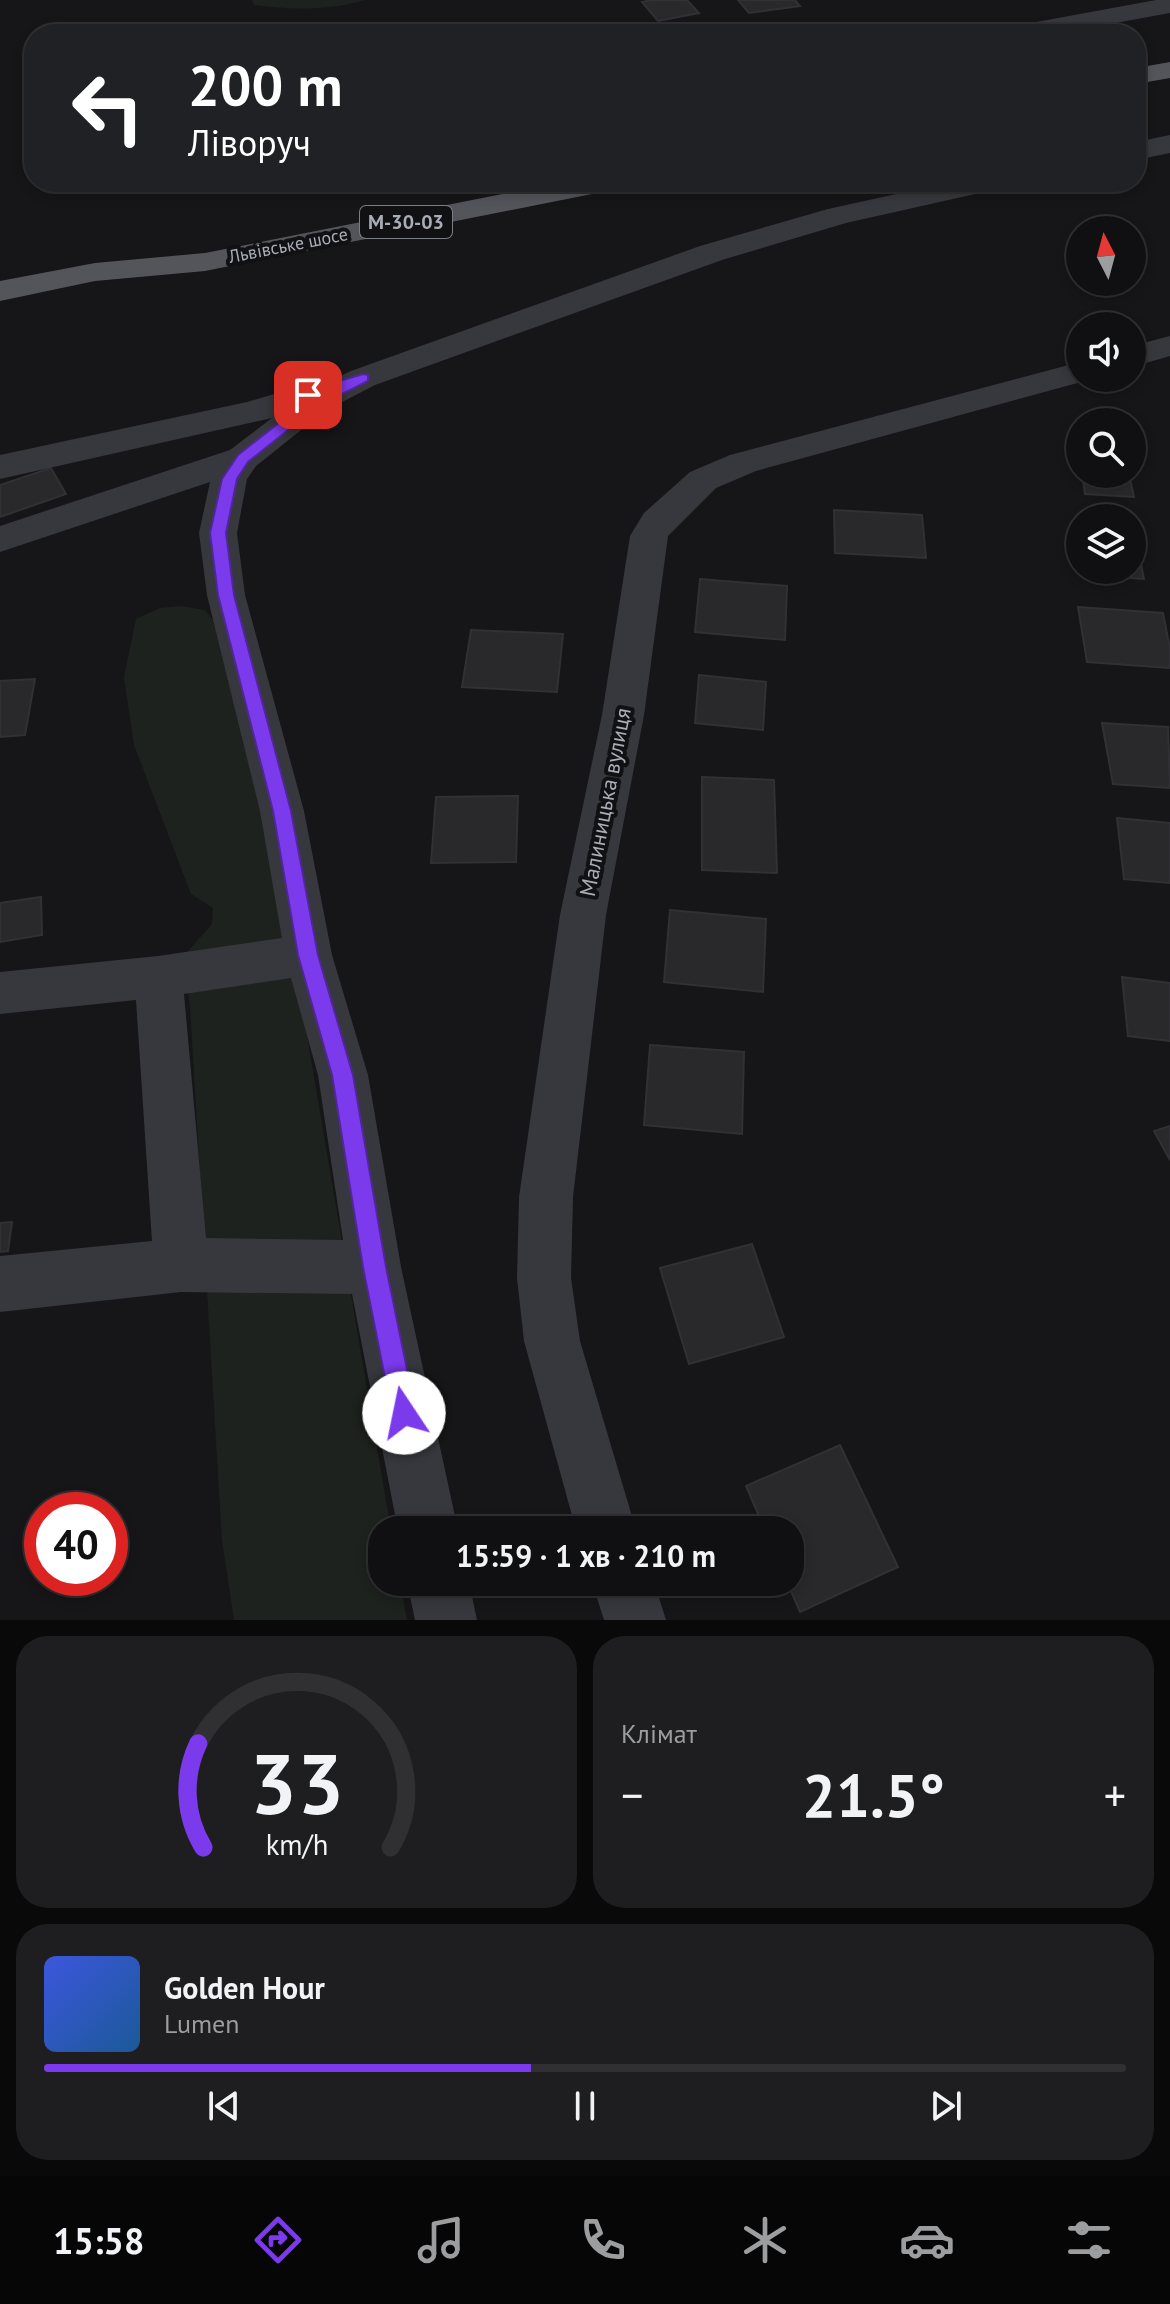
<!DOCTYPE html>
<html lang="uk">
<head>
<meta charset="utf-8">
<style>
  :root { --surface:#101012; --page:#1e1e20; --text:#f1f3f6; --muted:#9c9d9f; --line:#303032; --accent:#7c3aed }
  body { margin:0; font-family:"PT Sans",sans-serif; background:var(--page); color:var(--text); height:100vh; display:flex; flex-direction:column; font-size:30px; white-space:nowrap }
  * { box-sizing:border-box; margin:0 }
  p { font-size:26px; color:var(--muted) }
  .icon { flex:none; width:44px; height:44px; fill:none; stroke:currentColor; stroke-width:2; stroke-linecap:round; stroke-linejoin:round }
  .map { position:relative; height:1620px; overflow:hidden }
  .drawer { display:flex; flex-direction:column; gap:16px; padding:16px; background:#09090a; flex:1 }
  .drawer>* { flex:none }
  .hud { position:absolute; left:24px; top:24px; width:1122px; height:168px; border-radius:32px; box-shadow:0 4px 12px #0003,0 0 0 2px var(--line); background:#202124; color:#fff; overflow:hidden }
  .needle { width:52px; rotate:354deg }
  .tools { position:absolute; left:1066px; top:216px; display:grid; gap:16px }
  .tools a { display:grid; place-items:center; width:80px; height:80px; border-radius:50%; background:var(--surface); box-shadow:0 4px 12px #0003,0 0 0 2px var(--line); font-size:40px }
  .speed { position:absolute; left:24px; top:1492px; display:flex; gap:16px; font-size:40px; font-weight:700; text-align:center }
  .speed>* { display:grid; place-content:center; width:104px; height:104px; border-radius:50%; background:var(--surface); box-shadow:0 4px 12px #0003,0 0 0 2px var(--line); line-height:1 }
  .speed .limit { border:12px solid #d22; background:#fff; color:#111 }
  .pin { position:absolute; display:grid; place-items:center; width:68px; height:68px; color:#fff; margin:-34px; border-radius:16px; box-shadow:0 4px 12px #0006 }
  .me { position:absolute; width:88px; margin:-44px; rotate:349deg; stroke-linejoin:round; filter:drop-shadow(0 0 6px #0008) }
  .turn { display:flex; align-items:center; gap:28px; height:168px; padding:0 32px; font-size:36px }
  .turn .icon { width:104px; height:104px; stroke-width:2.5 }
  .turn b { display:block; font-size:56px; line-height:68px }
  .big { font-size:60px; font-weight:800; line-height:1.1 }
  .drawer .tile { flex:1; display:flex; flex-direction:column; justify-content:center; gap:12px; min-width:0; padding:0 28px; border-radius:32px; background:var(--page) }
  .drawer .dial { align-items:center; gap:0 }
  .dial svg { height:208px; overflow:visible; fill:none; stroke:var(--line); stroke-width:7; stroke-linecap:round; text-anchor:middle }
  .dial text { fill:var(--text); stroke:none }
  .song { display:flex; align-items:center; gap:24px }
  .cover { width:96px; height:96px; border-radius:12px; background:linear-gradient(135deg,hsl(230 70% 55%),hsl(210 70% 35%)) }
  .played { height:8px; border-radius:4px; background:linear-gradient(90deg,var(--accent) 45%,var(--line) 45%) }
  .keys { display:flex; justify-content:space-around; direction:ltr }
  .heat { display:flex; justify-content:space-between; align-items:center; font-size:44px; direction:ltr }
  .drawer .tiles { flex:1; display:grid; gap:16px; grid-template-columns:1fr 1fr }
  .tile:last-child { grid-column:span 2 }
  .trip { position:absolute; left:368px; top:1516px; width:436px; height:80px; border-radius:32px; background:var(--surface); box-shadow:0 4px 12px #0003,0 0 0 2px var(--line); font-weight:800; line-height:80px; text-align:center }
  .tabs { display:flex; height:128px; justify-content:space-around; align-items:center; background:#060607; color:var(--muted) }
  .tabs .icon { width:56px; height:56px }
  .tabs .on { color:var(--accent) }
  .tabs b { font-size:36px; color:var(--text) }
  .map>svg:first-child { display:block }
  .green { fill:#1d221e }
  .building { fill:#29292c; stroke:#313034; stroke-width:2 }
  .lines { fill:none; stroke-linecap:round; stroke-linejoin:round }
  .minor { fill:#37383d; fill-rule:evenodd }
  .major { fill:#54555b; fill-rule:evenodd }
  .route { fill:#7c3aed; stroke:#51269a; stroke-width:2 }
  .labels { text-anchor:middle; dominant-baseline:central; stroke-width:8; stroke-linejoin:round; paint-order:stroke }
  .far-street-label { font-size:18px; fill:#a9adb7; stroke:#111113 }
  .shield { fill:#111113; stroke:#7b7e86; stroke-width:2 }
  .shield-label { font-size:20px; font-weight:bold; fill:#a9adb7 }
  .street-label { font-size:22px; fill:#a9adb7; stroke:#111113 }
</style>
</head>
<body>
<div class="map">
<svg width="1170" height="1620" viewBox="0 0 1170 1620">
  <rect width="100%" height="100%" fill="#161618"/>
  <!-- green -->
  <path class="green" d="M252,0H365C327,11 293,10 254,5Z
    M182,606L205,610L231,643L298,983L391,1530H382V1582H400L407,1620H234L222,1540L190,1007L183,957L212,924L213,908L191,894L134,745L124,677L136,619L160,608Z"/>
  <!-- building -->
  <path class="building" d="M651,0H687L699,13L658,21L642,2Z
    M738,0H795L800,6L749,13Z
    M51,468L66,494L0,517V485Z
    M1082,474H1129L1134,497L1085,494Z
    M834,510L922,515L926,558L835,553Z
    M1132,537L1136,538L1144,579L1100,576L1099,570H1132Z
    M700,579L787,586L785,640L695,632Z
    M1078,607L1163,613L1170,649V668L1087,662Z
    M471,630L563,634L557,692L462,687Z
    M699,675L766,682L763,730L695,723Z
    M35,679L25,735L0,737V681Z
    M1102,723L1168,727L1170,788L1113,784Z
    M702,777L774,780L777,873L702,870Z
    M518,796L516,862L431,863L436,797Z
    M1117,818L1170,823V883L1124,879Z
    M41,897L42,935L0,942V903Z
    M670,910L766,919L763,992L664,982Z
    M1122,977L1170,983V1041L1128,1036Z
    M650,1045L744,1052L742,1134L644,1125Z
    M1170,1126V1160L1154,1131Z
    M12,1222L8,1251L0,1252V1223Z
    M752,1244L784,1337L689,1364L660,1268Z
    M840,1445L898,1567L800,1612L787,1582H790V1530H765L746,1486Z"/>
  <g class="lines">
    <!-- minor -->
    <path class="minor" d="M1156,0H1170V13L1055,34H1001L1005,29L1014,26Z
      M1170,135V153L1136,160V142Z
      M951,182H1007L1002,188L846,223L722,260L375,385L325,411L256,466L247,479L237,533L245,595L304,811L332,955L368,1075L401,1267L458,1530H398L352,1294L181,1292L0,1312V1256L152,1241L136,1000L0,1014V972L158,956L282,938L260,811L207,595L199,533L210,482L0,552V526L230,450L272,418L0,479V455L247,402L305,385L316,388L351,371L700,246L828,209ZM291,978L318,1075L343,1240L206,1238L184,994Z
      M1170,336V356L1132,367V346Z
      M1080,362V378L1092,379L756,471L716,488L668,536L644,715L606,915L573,1197L571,1278L580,1341L636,1530H576L524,1341L517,1278L519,1197L560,915L602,715L630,536L644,513L690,472L730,455Z
      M407,1582H469L477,1620H415Z
      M592,1582H654L666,1620H604Z"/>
    <!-- major -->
    <path class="major" d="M1170,62V78L1136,84V68Z
      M563,182H622L617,188L607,191L205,271L95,281L0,301V281L95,263L205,253Z"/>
  </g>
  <!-- route -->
  <path class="route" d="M363,374L368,375V381L318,406L248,462L237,479L226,533L234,595L291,811L318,955L353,1075L386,1267L416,1413L412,1421L404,1425L395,1421L392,1413L363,1267L332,1075L298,955L273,811L218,595L210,533L222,479L238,455L309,399L303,398V392Z"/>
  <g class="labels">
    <!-- far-street labels -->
    <g class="far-street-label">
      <text transform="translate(288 245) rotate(-11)">Львівське шосе</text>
    </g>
    <!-- shield labels -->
    <rect class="shield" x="360" y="206" width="92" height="32" rx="6"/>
    <g class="shield-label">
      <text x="406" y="222">М-30-03</text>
    </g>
    <!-- street labels -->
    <g class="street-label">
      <text transform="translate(605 802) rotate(-79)">Малиницька вулиця</text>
    </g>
  </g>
</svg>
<div class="tools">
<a><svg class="needle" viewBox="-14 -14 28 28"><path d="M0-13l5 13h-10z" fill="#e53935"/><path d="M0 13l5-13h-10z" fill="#9c9d9f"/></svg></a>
<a><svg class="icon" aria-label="sound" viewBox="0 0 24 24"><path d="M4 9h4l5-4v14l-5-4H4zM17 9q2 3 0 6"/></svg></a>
<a><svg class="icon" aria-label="search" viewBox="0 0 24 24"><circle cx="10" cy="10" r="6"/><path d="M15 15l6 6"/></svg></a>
<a><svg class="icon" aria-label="layers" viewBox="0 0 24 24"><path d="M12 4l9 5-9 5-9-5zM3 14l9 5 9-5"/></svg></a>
</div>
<div class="speed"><div class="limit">40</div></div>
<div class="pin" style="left:308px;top:395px;background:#d93025"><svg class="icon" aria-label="arrive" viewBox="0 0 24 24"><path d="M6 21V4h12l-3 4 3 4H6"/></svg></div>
<svg class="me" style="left:404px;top:1413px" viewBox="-20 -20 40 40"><circle r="19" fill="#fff"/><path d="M0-13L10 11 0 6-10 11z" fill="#7c3aed"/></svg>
<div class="trip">15:59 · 1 хв · 210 m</div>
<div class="hud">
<div class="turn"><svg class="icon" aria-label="left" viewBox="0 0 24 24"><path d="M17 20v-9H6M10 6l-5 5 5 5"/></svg><div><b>200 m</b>Ліворуч</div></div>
</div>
</div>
<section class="drawer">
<div class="tiles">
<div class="tile dial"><svg viewBox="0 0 100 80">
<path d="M14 69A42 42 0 1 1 86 69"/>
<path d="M14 69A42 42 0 0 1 12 29" stroke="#7c3aed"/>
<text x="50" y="56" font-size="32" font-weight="700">33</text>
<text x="50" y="72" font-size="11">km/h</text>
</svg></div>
<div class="tile"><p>Клімат</p>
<div class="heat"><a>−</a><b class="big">21.5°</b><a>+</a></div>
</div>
<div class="tile">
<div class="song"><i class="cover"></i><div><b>Golden Hour</b><p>Lumen</p></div></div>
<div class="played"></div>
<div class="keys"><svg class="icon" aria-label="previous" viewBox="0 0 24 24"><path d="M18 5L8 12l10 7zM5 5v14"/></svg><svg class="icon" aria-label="pause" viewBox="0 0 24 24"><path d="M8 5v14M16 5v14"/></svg><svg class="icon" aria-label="next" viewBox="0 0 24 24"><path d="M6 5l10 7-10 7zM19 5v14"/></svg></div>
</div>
</div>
</section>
<nav class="tabs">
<b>15:58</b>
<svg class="icon on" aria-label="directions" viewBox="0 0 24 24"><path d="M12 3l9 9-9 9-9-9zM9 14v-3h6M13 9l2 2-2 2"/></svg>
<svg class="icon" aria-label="music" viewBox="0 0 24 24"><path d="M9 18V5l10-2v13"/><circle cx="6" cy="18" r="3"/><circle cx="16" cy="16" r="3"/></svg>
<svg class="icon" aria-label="phone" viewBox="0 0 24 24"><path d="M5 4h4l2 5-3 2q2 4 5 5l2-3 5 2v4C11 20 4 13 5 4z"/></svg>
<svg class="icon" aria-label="climate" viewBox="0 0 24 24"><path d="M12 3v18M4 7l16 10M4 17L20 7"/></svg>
<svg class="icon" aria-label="car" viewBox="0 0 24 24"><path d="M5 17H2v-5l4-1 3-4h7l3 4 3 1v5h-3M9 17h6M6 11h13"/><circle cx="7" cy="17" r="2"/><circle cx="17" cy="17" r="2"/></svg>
<svg class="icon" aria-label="filters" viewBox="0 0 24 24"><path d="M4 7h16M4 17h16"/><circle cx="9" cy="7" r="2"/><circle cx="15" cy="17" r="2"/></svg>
</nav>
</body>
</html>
